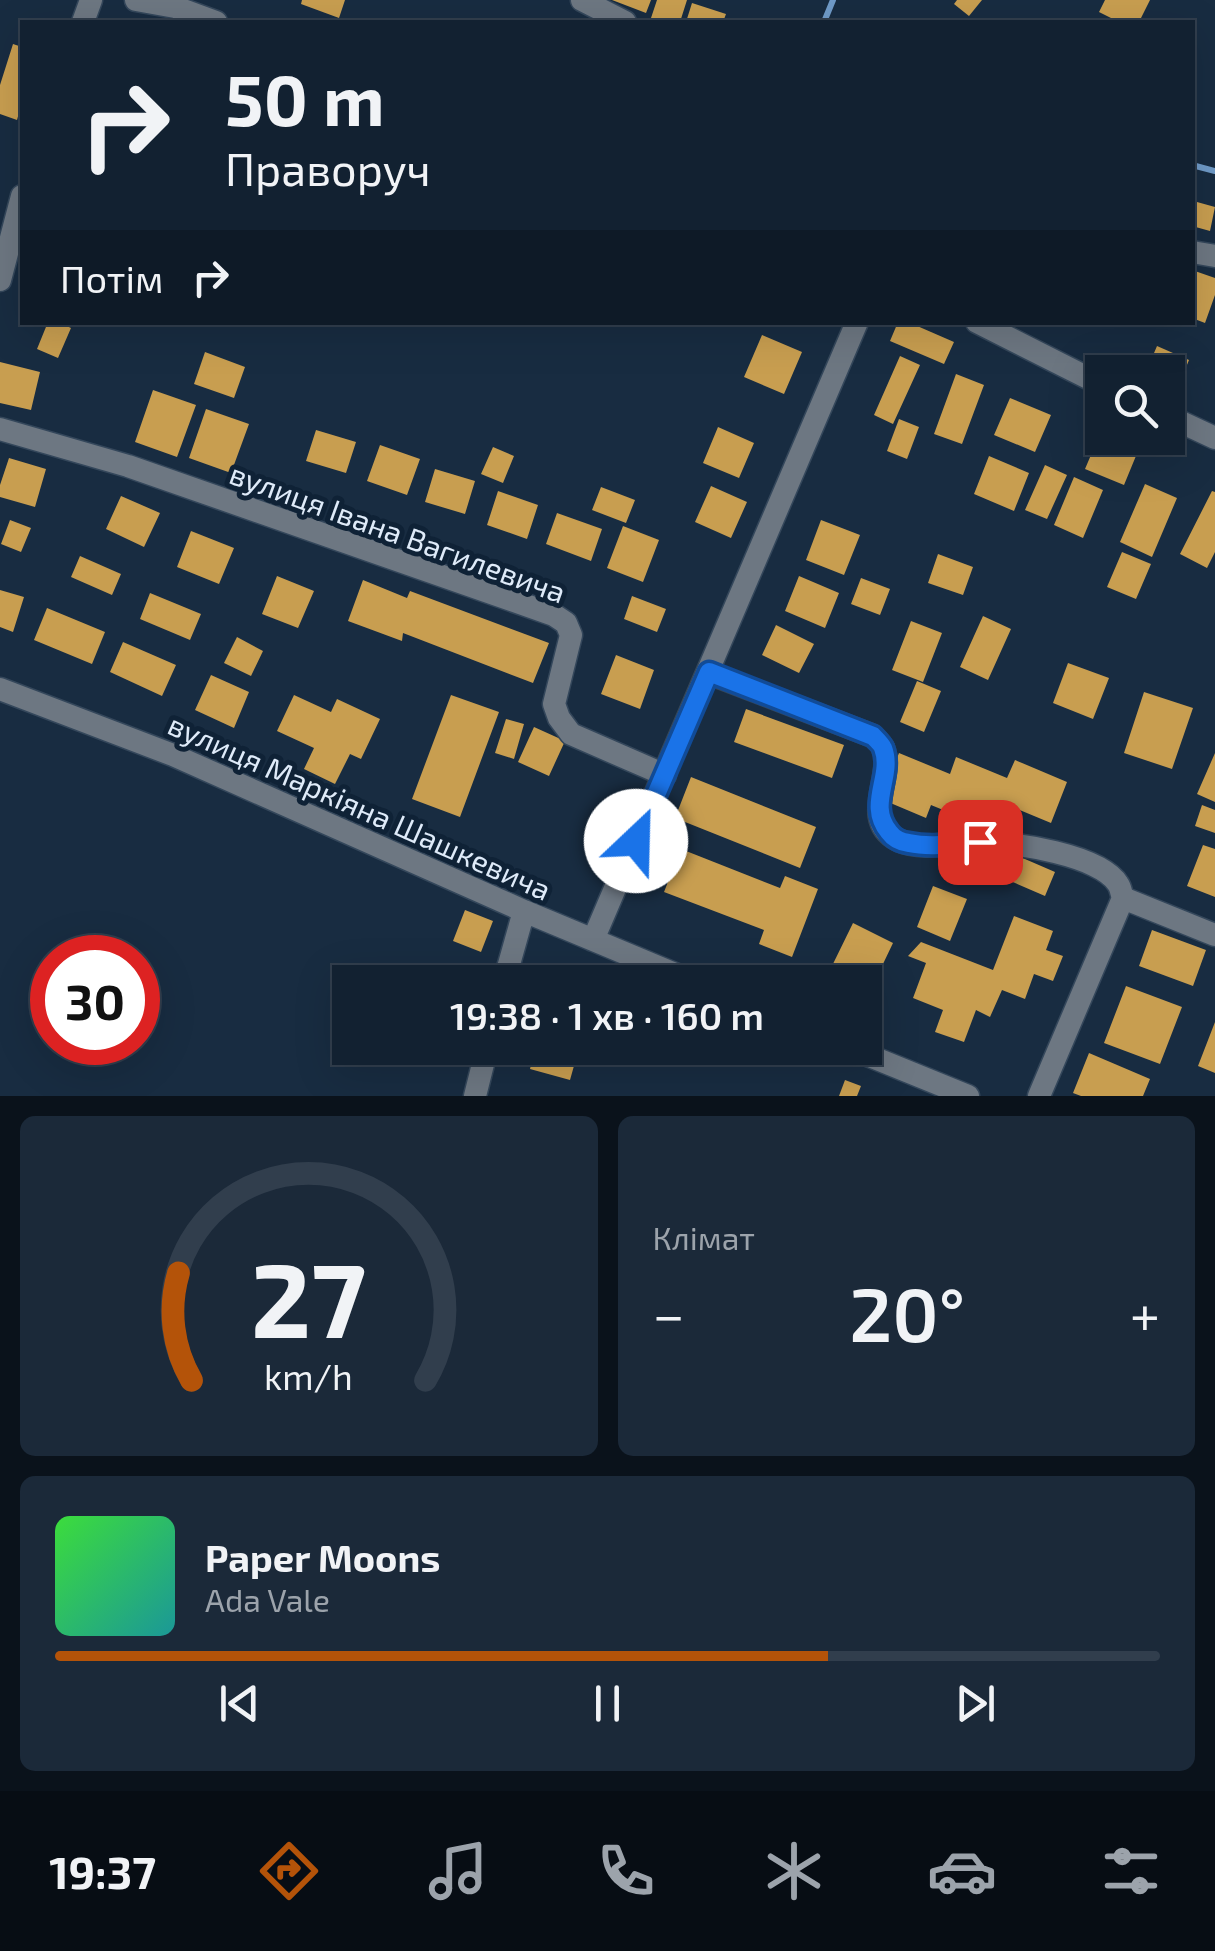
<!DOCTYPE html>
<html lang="uk">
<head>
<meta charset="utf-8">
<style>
  :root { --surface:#122131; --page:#1b2939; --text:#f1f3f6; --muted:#9ca3ab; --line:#313e4d; --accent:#b45309 }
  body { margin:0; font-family:"Exo 2",sans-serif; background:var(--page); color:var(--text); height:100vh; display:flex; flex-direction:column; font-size:38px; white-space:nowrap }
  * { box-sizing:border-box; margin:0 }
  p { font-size:32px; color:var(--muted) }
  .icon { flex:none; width:55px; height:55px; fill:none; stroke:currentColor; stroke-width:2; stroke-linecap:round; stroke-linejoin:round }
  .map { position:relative; height:1096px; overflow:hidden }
  .panel { display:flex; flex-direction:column; gap:20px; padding:20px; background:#0a121b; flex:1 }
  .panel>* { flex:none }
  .hud { position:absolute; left:20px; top:20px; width:1175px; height:305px; border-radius:0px; box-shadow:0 10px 40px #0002,0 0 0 2px var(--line); background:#122131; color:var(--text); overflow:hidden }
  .buttons { position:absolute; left:1085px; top:355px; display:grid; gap:20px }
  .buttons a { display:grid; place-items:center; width:100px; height:100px; border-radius:0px; background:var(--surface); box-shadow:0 10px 40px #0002,0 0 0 2px var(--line); font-size:50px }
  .speed { position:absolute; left:30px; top:935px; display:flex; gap:20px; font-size:50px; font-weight:700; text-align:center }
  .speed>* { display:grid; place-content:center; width:130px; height:130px; border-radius:50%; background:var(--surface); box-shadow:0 10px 40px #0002,0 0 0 2px var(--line); line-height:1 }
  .speed .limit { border:15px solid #d22; background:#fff; color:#111 }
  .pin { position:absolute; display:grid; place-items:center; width:85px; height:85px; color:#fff; margin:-42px; border-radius:20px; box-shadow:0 5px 15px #0006 }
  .me { position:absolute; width:110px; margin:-55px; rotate:24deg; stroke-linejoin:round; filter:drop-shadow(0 0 8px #0008) }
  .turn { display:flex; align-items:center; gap:35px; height:210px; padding:0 40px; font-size:45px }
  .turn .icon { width:130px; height:130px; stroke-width:2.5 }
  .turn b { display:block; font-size:70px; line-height:85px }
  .then { display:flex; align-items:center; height:95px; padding:0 40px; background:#0003; gap:20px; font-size:38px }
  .big { font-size:75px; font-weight:600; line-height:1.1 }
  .panel .tile { flex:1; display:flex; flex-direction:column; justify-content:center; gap:15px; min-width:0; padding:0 35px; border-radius:15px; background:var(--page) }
  .panel .dial { align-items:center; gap:0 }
  .dial svg { height:260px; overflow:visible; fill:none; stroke:var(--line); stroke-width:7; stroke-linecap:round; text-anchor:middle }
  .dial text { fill:var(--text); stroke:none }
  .song { display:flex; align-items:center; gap:30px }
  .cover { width:120px; height:120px; border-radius:15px; background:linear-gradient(135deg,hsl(120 70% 55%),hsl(180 70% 35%)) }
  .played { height:10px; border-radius:5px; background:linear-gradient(90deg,var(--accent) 70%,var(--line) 70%) }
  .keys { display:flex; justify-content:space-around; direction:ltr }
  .heat { display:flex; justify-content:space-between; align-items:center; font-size:55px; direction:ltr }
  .panel .tiles { flex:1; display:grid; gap:20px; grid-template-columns:1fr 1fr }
  .tile:last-child { grid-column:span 2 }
  .trip { position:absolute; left:332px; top:965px; width:550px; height:100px; border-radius:0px; background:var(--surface); box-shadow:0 10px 40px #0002,0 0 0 2px var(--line); font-weight:600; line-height:100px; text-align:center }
  .tabs { display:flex; height:160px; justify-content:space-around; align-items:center; background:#070d14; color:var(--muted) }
  .tabs .icon { width:70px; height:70px }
  .tabs .on { color:var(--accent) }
  .tabs b { font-size:45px; color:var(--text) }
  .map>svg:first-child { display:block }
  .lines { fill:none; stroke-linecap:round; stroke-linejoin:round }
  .stream { stroke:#6f9ac7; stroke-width:6 }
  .building { fill:#c89e50 }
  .minor-casing { stroke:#34475b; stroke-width:25 }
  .minor { stroke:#6d7782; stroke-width:22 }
  .route-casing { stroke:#114b97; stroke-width:25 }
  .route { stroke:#1a73e8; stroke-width:18 }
  .labels { text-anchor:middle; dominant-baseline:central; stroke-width:10; stroke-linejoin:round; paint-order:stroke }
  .street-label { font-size:30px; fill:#dfebf9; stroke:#0f2236 }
</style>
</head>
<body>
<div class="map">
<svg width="1215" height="1096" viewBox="0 0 1215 1096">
  <rect width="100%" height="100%" fill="#182c41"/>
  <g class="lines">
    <!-- stream -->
    <path class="stream" d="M824,22L833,0
      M1192,165L1215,171"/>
  </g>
  <!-- building -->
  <path class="building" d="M302,0H345L339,18L301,4Z
    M612,0H651L646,13Z
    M657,0H687L680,22H663L651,18Z
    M957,0H982L969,16L954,4Z
    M1105,0H1150L1139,22H1119L1099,12Z
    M692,3L726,14L723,22H686Z
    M13,44L22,47V102L17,120L0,114V85Z
    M1197,202L1215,207L1210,231L1192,226Z
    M1192,270L1215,278V295L1205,323L1192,318Z
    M48,322H58L71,328L58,358L37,349Z
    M898,322H908L954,342L944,364L890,341Z
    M762,335L802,352L784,394L744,377Z
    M1157,346L1189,360L1173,399L1168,397V372H1146Z
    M205,352L245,367L234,398L194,384Z
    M900,356L920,365L893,424L874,415Z
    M0,362L40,372L31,410L0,403Z
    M956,374L984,385L962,444L934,434Z
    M153,390L196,405L177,457L135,442Z
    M1010,398L1051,415L1035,452L994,435Z
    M206,409L249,424L231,473L189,458Z
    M899,419L919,427L907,459L887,451Z
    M718,427L754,443L739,478L703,463Z
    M316,430L356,442L346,473L306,461Z
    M1099,436L1138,451L1124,485L1085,469Z
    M380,445L420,459L407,495L367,481Z
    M493,447L514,456L503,483L481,474Z
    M989,456L1029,473L1014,511L974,494Z
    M9,458L46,469L35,507L0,497V485Z
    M1045,465L1067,475L1047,519L1025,510Z
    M435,469L475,481L465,514L425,502Z
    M1074,477L1103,490L1083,538L1054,525Z
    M1145,484L1177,498L1152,557L1120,542Z
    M711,486L747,502L731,538L695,522Z
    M601,487L635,500L626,523L592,510Z
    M498,491L538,505L527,539L487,525Z
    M1212,491L1215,492V552L1207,568L1180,554Z
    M121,496L160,513L144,547L106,529Z
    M557,513L602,529L591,561L546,544Z
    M10,520L31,528L21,552L1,544Z
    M821,520L860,535L844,575L806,560Z
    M623,526L659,540L643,582L607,568Z
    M191,531L234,548L219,584L177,567Z
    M1122,552L1151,564L1136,599L1107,587Z
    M938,554L973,567L963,595L928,583Z
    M80,556L121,574L112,595L71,577Z
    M277,576L314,591L298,628L262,614Z
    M799,576L839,593L825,628L785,611Z
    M861,578L890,589L880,615L851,604Z
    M363,580L407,598L410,591L549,643L533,683L403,633L402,641L348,621Z
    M0,590L24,597L13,632L0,627Z
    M150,593L201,614L190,640L140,619Z
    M632,596L666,609L657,632L624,619Z
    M47,608L105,632L92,664L34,640Z
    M983,616L1011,629L988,680L960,667Z
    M911,621L942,633L923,682L892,670Z
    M776,625L814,644L799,673L762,655Z
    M237,637L263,651L251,676L224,663Z
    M123,642L176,665L162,696L110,672Z
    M616,655L654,670L640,709L601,694Z
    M1068,663L1109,678L1093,719L1053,703Z
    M211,675L249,692L234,728L195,710Z
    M917,681L941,691L924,732L900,722Z
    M1144,692L1193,708L1172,769L1124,753Z
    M294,695L331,712L337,699L380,719L361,759L350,754L335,784L304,769L314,748L277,731Z
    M451,695L499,712L460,817L412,799Z
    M746,709L844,745L832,778L734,742Z
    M506,719L524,724L514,759L495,753Z
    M534,727L565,741L549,776L518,762Z
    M899,753L950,774L956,757L1007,778L1015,760L1067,782L1051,823L998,801L987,828L931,805L926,818L881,799Z
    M1215,753V802L1197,794Z
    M691,777L816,827L800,868L675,818Z
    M1202,805L1215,810V833L1195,826Z
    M1203,845L1215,849V897L1187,886Z
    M681,849L780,888L785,876L818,889L792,957L759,944L764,930L664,892Z
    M1018,856L1055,872L1045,896L1008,880Z
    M933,886L967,899L950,941L917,927Z
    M465,910L493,921L481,952L453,941Z
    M1014,916L1053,931L1046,950L1063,956L1053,981L1034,974L1025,999L1002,990L990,1017L976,1010L964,1042L935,1032L943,1010L913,998L926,963L908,956L921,942L993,970Z
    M853,923L893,943L872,987L831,968Z
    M1152,930L1206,950L1193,986L1139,966Z
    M1126,986L1182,1007L1160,1064L1104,1043Z
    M1215,1022V1073L1198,1066Z
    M535,1048H579L570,1080L530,1069Z
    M1089,1053L1150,1079L1143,1096H1081L1073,1093Z
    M845,1080L861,1086L857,1096H839Z"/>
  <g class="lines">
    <!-- minor casing -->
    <g class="minor-casing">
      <path id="minor" d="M136,0L175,7L216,22
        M582,0L625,22
        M83,22L91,0
        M1192,252L1215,256
        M0,280L22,196
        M977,322L1102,385
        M1168,416L1215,438
        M0,429L128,466L554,615L566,623L571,635L554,704L559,718L571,734L665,775
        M709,673L873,736C875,738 882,745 883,748C895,776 859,820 898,840C920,851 958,842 982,842C1013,842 1101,855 1118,884C1121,888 1121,893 1123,898
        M0,689L173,755L524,911L694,982
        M593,940L857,322
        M504,982L524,911
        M850,1048L968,1096
        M475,1096L487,1048
        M1039,1096L1123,898L1215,935"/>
    </g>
    <!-- minor -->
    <use href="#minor" class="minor"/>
  </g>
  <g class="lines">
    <!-- route casing -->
    <g class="route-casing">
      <path id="route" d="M636,841L709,672L873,736C876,739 882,745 883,748C894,776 866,804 889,832C894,839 900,842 909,843C932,848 957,843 980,842"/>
    </g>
    <!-- route -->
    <use href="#route" class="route"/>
  </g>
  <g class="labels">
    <!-- street labels -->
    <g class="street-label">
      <text transform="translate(398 532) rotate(20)">вулиця Івана Вагилевича</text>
      <text transform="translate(360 806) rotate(24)">вулиця Маркіяна Шашкевича</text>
    </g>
  </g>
</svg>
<div class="buttons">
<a><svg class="icon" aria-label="search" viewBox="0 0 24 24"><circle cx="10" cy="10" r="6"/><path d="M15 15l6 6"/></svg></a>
</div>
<div class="speed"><div class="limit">30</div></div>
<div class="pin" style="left:980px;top:842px;background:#d93025"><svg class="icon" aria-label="arrive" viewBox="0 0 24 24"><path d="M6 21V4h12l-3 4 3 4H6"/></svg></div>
<svg class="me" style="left:636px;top:841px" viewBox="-20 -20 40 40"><circle r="19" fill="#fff"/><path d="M0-13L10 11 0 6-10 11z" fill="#1a73e8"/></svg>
<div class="trip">19:38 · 1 хв · 160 m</div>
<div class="hud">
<div class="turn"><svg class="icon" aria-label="right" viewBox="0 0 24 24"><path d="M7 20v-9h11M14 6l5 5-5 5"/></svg><div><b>50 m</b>Праворуч</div></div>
<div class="then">Потім<svg class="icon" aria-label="right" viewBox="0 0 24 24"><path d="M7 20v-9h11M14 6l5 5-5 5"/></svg></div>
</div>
</div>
<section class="panel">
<div class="tiles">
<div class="tile dial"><svg viewBox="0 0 100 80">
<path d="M14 69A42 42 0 1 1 86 69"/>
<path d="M14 69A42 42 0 0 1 10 36" stroke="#b45309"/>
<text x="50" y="56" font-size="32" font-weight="700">27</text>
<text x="50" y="72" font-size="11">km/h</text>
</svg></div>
<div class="tile"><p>Клімат</p>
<div class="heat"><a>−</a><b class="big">20°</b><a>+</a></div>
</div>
<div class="tile">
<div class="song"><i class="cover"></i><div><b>Paper Moons</b><p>Ada Vale</p></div></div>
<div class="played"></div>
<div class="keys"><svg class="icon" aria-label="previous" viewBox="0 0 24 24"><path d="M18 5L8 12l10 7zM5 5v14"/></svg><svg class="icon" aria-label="pause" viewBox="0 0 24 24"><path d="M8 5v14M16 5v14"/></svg><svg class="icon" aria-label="next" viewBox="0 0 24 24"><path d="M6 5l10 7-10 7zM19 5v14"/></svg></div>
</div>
</div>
</section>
<nav class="tabs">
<b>19:37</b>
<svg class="icon on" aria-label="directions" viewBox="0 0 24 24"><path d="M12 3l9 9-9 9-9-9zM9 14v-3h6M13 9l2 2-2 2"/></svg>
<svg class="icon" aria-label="music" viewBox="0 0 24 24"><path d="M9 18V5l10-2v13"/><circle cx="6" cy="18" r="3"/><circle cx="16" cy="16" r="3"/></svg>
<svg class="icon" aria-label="phone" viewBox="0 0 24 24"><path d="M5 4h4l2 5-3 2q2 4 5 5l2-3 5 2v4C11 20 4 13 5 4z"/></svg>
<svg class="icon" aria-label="climate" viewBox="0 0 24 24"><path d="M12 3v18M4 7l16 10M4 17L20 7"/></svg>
<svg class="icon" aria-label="car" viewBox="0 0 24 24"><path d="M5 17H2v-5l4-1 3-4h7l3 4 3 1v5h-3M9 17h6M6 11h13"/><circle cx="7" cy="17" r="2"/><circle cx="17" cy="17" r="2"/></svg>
<svg class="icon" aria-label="filters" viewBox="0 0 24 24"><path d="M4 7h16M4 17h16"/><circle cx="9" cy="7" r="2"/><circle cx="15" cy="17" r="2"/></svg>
</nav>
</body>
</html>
